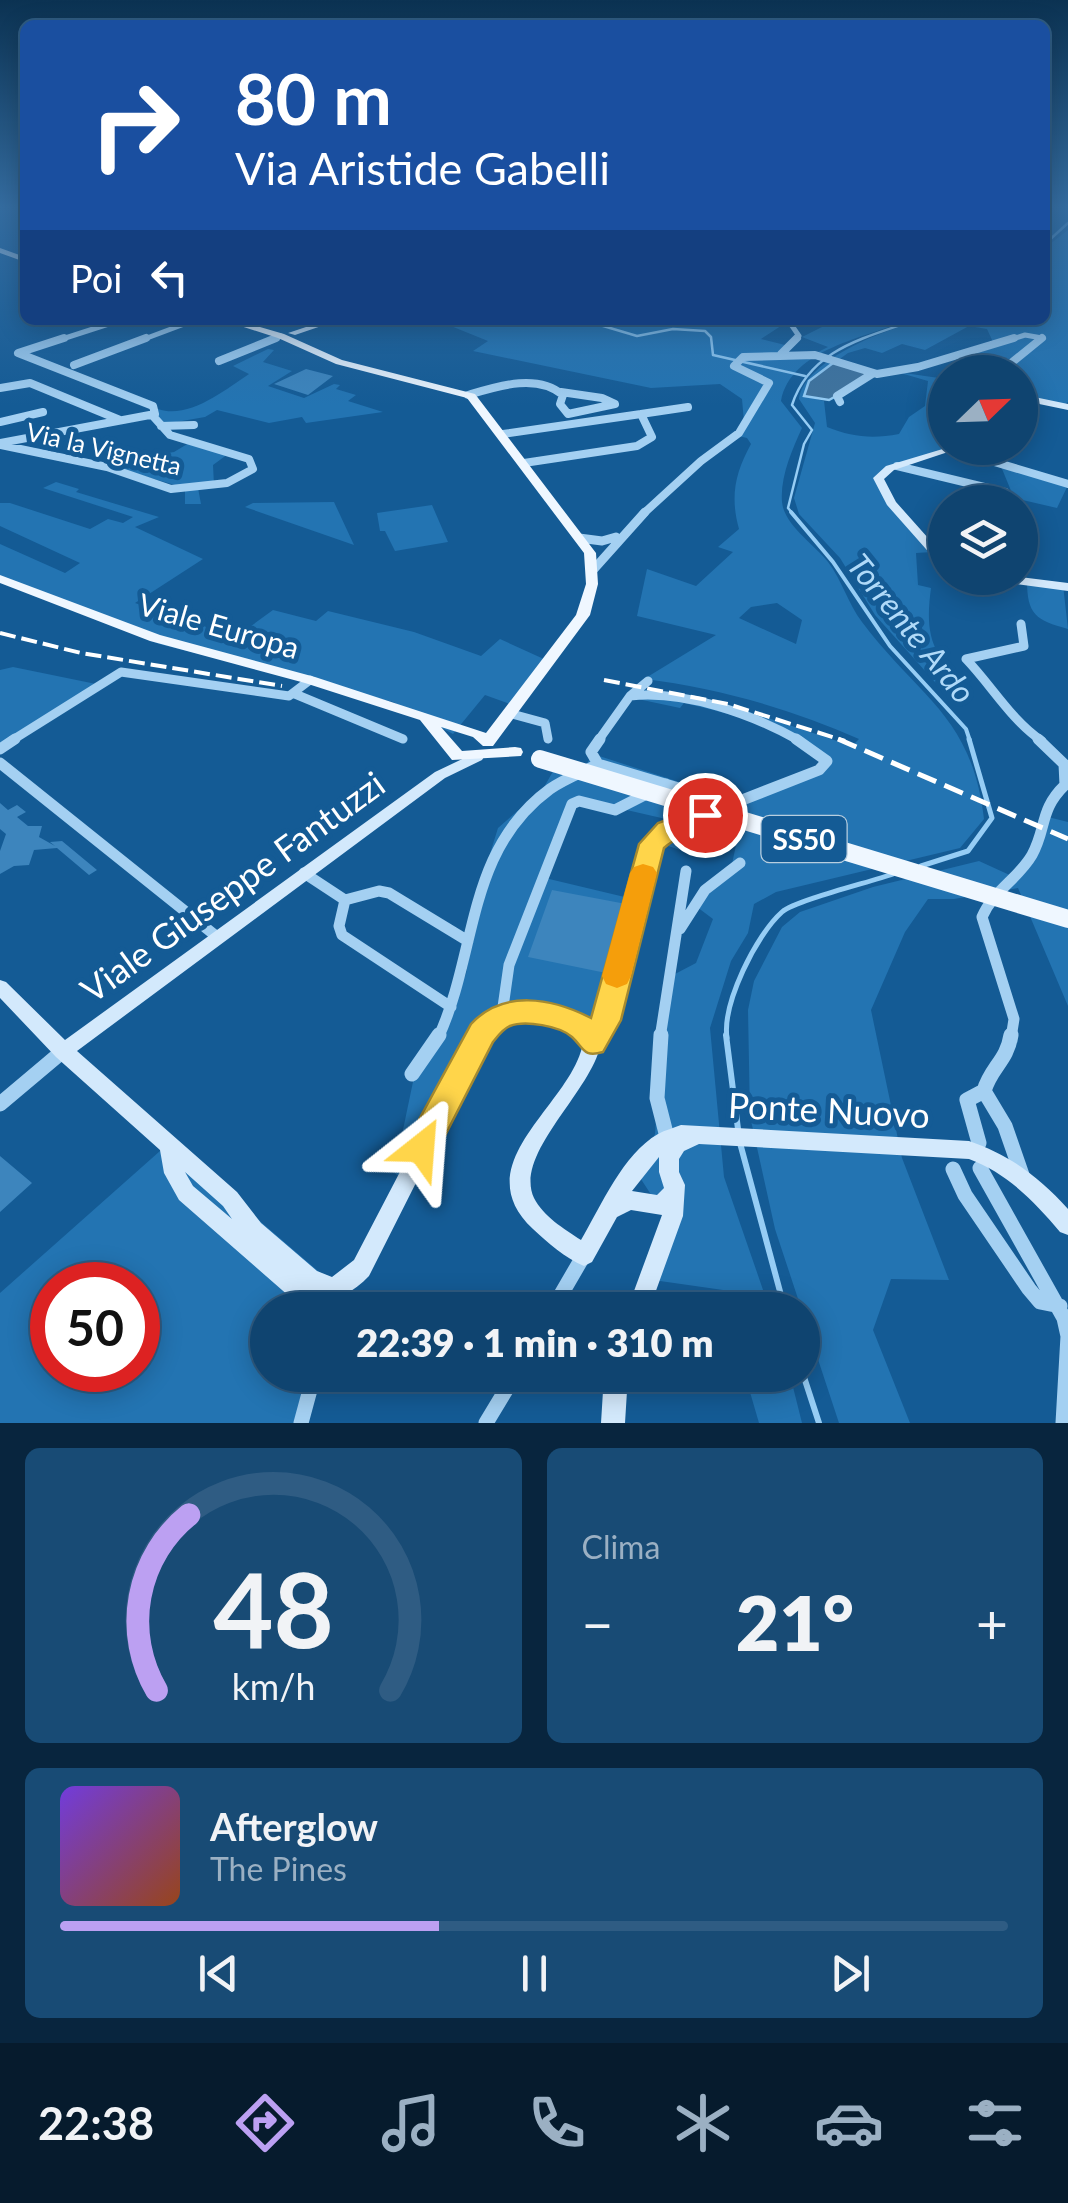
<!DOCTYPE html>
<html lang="it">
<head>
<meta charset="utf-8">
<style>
  :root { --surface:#0f4470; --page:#184b75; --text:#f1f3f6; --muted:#9bb0c3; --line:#2f5c83; --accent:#bca0f2 }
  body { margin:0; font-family:Lato,sans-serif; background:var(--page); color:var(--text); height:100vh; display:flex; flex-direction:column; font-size:38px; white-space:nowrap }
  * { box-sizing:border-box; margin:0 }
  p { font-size:32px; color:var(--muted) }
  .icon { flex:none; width:55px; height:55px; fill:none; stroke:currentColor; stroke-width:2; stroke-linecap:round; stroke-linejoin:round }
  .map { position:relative; height:1423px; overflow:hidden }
  .details { display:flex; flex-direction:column; gap:25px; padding:25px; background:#08253e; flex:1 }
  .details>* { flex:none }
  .banner { position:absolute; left:20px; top:20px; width:1030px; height:305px; border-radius:15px; box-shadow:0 5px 25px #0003,0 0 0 2px var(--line); background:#1a4fa0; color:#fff; overflow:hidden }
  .needle { width:65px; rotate:67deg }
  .tools { position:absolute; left:928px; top:355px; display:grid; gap:20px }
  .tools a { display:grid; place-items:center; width:110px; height:110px; border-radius:50%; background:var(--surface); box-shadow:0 5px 25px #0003,0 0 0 2px var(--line); font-size:50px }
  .speed { position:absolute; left:30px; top:1262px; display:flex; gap:20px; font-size:50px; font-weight:700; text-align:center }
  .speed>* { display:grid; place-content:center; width:130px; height:130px; border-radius:50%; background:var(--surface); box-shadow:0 5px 25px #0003,0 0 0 2px var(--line); line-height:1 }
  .speed .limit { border:15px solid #d22; background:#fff; color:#111 }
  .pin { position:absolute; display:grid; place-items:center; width:85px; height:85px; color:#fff; margin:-42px; border:5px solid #fff; border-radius:50%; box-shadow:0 2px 10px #0007 }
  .me { position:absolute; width:110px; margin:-55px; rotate:28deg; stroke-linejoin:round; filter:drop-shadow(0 0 8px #0008) }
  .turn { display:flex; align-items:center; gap:35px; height:210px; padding:0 50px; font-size:45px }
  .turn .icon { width:130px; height:130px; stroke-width:2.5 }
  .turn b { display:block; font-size:70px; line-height:85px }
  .then { display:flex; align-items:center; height:95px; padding:0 50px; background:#0003; gap:20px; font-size:38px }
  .big { font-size:75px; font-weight:800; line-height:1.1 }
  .details .card { flex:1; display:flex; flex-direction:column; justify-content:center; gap:15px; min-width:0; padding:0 35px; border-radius:15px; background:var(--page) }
  .details .dial { align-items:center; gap:0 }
  .dial svg { height:260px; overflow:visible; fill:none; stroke:var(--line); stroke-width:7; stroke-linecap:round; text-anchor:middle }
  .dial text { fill:var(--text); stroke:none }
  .song { display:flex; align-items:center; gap:30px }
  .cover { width:120px; height:120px; border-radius:15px; background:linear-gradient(135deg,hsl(260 70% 55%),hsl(20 70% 35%)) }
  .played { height:10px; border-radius:5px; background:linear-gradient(90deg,var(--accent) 40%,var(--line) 40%) }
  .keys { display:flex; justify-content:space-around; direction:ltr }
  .heat { display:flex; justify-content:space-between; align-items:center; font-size:55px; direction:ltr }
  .details .tiles { flex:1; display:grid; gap:25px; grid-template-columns:1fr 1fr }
  .card:last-child { grid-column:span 2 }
  .trip { position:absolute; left:250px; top:1292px; width:570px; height:100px; border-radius:50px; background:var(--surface); box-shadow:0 5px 25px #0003,0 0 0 2px var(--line); font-weight:800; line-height:100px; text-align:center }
  .dock { display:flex; height:160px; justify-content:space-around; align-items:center; background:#061b2d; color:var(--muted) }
  .dock .icon { width:70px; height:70px }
  .dock .selected { color:var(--accent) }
  .dock b { font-size:45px; color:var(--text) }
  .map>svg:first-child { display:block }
  .green { fill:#2374b2; fill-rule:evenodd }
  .water { fill:#40739d; stroke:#96cdf5; stroke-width:2.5 }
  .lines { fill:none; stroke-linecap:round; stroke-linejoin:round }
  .stream-far3 { stroke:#96cdf5; stroke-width:2.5 }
  .stream-far2 { stroke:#96cdf5; stroke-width:4 }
  .stream-far1 { stroke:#96cdf5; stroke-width:5 }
  .stream { stroke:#96cdf5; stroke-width:6 }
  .building { fill:#3d85bd }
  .street-far4 { stroke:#a4d0f2; stroke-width:5 }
  .street-far3 { stroke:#a4d0f2; stroke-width:8 }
  .street-far2 { stroke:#a4d0f2; stroke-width:9 }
  .street-far1 { stroke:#a4d0f2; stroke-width:11 }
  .street { stroke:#a4d0f2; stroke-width:15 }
  .secondary { fill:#d3e9fc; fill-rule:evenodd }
  .primary { fill:#eff7ff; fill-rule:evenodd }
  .rail-far1 { stroke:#fff; stroke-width:4; stroke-dasharray:16 6; stroke-linecap:butt }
  .rail { stroke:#fff; stroke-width:5; stroke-dasharray:20 9; stroke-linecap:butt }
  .primary-bridge { stroke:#eff7ff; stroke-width:18 }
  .route { fill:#ffd54a; stroke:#a68a30; stroke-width:2.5 }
  .slow { fill:#f59e0b }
  .labels { text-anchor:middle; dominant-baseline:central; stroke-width:10; stroke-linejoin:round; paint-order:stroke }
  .far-street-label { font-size:25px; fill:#fff; stroke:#145b95 }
  .shield { fill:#145b95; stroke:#b8cedf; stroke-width:2.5 }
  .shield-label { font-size:28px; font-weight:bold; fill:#fff }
  .street-label { font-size:30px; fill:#fff; stroke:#145b95 }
  .water-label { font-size:32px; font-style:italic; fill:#b0daf9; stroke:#145b95 }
  .near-street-label { font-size:35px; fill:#fff; stroke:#145b95 }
</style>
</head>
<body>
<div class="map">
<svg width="1068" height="1423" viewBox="0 0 1068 1423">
  <rect width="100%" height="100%" fill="#145b95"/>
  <!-- green -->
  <path class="green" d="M1068,230V402L1063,406L1020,397V372H951L964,366L952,359L993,342L987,329L969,326L925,350L902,344L882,353L865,348L848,353L809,381L805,396L824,401L827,427C852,437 872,439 899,434L909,417L925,406L928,381L897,372L939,378L945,375V448H951L882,470L879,477L896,507L932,552L916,553L918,585L931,588C924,640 934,652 966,692L952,701L875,615L840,558L799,514L794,498L815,423L799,399C805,359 891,326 927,320C961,314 1009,320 1045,320V248Z
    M436,320H790L761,339L789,346L779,355L810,356L828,347L802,337L822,327V320H907C867,338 791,348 781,401L802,428C792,450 780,477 782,502C784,525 815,545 828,562C842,580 848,604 862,622C918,697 972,715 984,819L960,848L776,892L754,904L748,933L731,961L710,1028L724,1177L770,1310H734L730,1291L646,1279L663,1213L637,1173L655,1134L664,1016L675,974L696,963L713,919L693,904L732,864L739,831L703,817L684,825L691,835L687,852L649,840L670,820L579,799L545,878L633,899L604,1027L499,1006L403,1179L394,1173L414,1077L466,974L484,873L498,828L543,789L556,766L580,774L593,754L710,792L722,803L732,792L754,800L811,777L820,762C790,726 728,714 684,703L680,708L633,698L640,688L747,711L852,746L859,739C791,709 718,688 644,679L716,635L637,616L647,569L696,586L733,552L718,547L739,529C730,497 735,473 751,444L747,438L734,435L744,422L742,399L720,384L651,388L473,351L488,341ZM777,603L802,620L796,644L739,618L751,607Z
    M268,349L274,350L263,362L292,371L268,386L304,398L334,384L340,385L336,389L356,395L348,401L383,412L306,423L302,417L269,423L217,410L205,417L159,425L158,409C188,420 225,390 249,374L233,366Z
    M189,443L228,454L213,465L214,485L198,488L201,504H185V488L103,464L174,452Z
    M1000,464L1068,485L1057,508L1014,498Z
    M56,482L79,489L76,492L159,517L135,527L203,559L135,603L236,637L273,610L316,621L328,611L414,632L481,656L500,639L546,660L510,704L485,695L453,734L393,702L159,644L0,581V544L65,573L80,563L0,526V503H10L90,529L108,519L123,523L133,517L43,488Z
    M334,502L354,545L245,507L253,503Z
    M432,505L448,542L395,551L385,531H380L377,513Z
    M1027,580L1063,585L1068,629C1036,620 1027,615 1027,580Z
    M13,667L96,684L0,750V670Z
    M1044,816L1068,822V1006L1018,888L954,899H928L905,932L871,1010L902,1158L949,1280L891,1279L873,1330L910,1423H839L775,1229L750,1116L748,1010L754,981L782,927L800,912L873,887L979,861L1014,877L1031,861Z
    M169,1143L325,1277L329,1310H268V1375H311L299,1423H0V1293ZM52,1285H138V1370H52Z
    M745,1375H790L802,1423H759Z"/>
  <!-- water -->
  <path class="water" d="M837,360L874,375L829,400L804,396L809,381Z"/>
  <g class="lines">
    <!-- stream-far3 -->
    <path class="stream-far3" d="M1045,244L1068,223
      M583,320L637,336L673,329L705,331L711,337L713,355L805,376
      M793,514L788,508L804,444L812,430L792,405C810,349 865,338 915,320"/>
    <!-- stream-far2 -->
    <path class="stream-far2" d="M791,512L833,562L890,646L966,729L970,741"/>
    <!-- stream-far1 -->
    <path class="stream-far1" d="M921,866L968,851L992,818L969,739
      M727,1038C722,1004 756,935 782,912C796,900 871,882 893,874"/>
    <!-- stream -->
    <path class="stream" d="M726,1035L738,1129
      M740,1143L785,1310
      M802,1371L819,1423"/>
  </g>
  <!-- building -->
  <path class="building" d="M306,369L333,376L308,395L274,384Z
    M0,803L8,810L17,805L26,812L17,817L28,826H42L39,837L55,846L50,842L62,841L97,870L89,875L57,848L34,850L29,865L14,866L0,874V851L6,834L0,829Z
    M552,890L626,904L606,973L528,957Z
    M0,1156L32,1183L0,1212Z"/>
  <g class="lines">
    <!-- street-far4 -->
    <path class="street-far4" d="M788,320L799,336L794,341
      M56,341L121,320
      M139,341L195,320
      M269,341L281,336
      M1006,341L1025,335L1042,338L1039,341"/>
    <!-- street-far3 -->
    <path class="street-far3" d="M781,354L797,338
      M219,361L276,338
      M74,365L146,338
      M1000,372L1042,338
      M0,388L30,383L120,420
      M468,395C498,386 537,373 563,395L560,404L568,414L615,404L602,398L561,392
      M840,402L837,396L872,374
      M641,414L688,407
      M0,422L43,412
      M161,426L194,425
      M503,434L641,414L652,437L637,446L524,463
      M0,443L155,414L153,406L18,353L64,338
      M1,445L107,467L171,489L227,483L253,469L249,459L170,435L152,415
      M951,449L1068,484
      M897,466L1005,492
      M643,514L701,461L739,433L769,383L734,366L743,357L815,355L877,374L918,367L1014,338"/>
    <!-- street-far2 -->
    <path class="street-far2" d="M579,538L602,541L616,537
      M594,569L645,512
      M1021,624L1024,646L966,659C992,686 1011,720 1042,741
      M295,694L403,739
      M630,696C685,690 752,714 800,741
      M512,714L545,723L548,739
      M11,741L121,672L289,696L310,680
      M598,741L630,696L648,681"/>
    <!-- street-far1 -->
    <path class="street-far1" d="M600,739L591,752L598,764L732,804
      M0,749L15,739
      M0,763L216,936
      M304,873L345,900L379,891L389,893L468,941
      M345,900L339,926L342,935L451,1007
      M680,929L705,890L740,863
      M502,1014L509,965L572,804L579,801L615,810L666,784
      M438,1038C478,953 465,851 550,789C564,779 583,772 598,764
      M595,1038L606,1021L655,839L668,829L819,770L827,761L796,739
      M660,1038L686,871
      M1011,1038L1014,1019L982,917C993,891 1018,879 1032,855C1047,828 1039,810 1065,785L1064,764L1038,739"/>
    <!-- street -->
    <path class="street" d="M661,1035L657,1098L668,1141
      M1011,1035C1007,1061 991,1067 984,1091L1005,1126L1022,1175
      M592,1042L597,1035
      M412,1074L439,1035
      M0,1104L63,1051
      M979,1143L967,1100L984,1091
      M980,1168L1064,1318L1068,1336L1063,1423
      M953,1169L965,1195L1029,1289L1040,1302L1060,1306
      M329,1310L333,1287
      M552,1310L584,1255
      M301,1423L314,1375
      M486,1423L515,1375"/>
    <!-- secondary -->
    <path class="secondary" d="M327,320H339L295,335L288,333Z
      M1020,394L1068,404V410L1020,400Z
      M946,448H960L894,470L884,479L896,502L945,557V567L941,566L887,505L873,478L886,466Z
      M1020,577L1068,583V591L1001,582L995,578Z
      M477,752L482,754L484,757L482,760L445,778L77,1051L237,1192L261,1223L317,1271L332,1277L354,1260L475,1028C481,1021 486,1014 493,1010C526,989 583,1009 601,1042C594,1090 513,1153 534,1198C543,1216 564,1229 581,1240C601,1206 623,1154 658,1134C665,1130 674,1128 681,1125L969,1141C1010,1155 1039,1177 1068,1209V1235L1060,1232C1035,1202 1007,1173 969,1159L699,1144L684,1151L679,1159V1172L685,1185L683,1216L649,1310H627L662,1215L631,1210L617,1217L592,1262L584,1266C565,1258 548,1243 533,1229C463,1163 572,1105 583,1043C567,1024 530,1008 506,1020C499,1024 494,1032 489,1038L369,1276C348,1298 320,1309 290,1297L179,1200L164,1173L160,1150L56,1057L0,998V980L6,982L65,1040L435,772ZM659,1157V1172L664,1188L657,1195L632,1191ZM185,1172L223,1206L232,1219L193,1186Z
      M604,1375H628L625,1423H601Z"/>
    <!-- primary -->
    <path class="primary" d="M0,248L25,257V262L0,253Z
      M222,320H236L284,334L342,360L475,394L596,553L598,584L590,615L493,746H483L473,737L441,727L462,751L515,747L521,748L523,752L521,756L452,760L420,720L305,683L150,641L0,583V575L160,635L315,677L486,733L576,615L586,584L584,553L467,398L336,364L278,338Z"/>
    <!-- rail-far1 -->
    <path class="rail-far1" d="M0,633L81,653L282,686
      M604,680L728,704L845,741"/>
    <!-- rail -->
    <path class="rail" d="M838,739L1068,839"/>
    <!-- primary-bridge -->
    <path class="primary-bridge" d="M540,759L1068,919"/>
  </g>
  <!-- sky -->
  <linearGradient id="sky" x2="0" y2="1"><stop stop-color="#0b3252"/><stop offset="0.51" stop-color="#346ca0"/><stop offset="1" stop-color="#346ca0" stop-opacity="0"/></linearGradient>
  <rect width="1068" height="406" fill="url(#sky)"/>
  <!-- route -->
  <path class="route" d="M705,806L714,809L718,815C705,831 679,833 664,848L621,1020L603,1052C583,1058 584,1048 572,1037C560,1026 525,1020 510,1026C503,1029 498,1036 493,1042L433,1159L421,1164L409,1159L404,1148L409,1138L471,1024C503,989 552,998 591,1018L639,844L658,823Z"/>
  <!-- slow -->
  <path class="slow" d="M643,864L653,867L657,873L631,976L627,984L617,988L606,984L602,976L630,873L634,867Z"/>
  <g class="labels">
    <!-- far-street labels -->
    <g class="far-street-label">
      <text transform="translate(104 448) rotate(13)">Via la Vignetta</text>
    </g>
    <!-- shield labels -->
    <rect class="shield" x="761.5" y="816" width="85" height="46" rx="8"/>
    <g class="shield-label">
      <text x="804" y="839">SS50</text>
    </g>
    <!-- street labels -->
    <g class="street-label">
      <text transform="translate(219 625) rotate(16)">Viale Europa</text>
    </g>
    <!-- water labels -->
    <g class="water-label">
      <text transform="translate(912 628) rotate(51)">Torrente Ardo</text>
    </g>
    <!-- near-street labels -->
    <g class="near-street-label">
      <text transform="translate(232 886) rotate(-36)">Viale Giuseppe Fantuzzi</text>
      <text transform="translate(829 1109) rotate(3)">Ponte Nuovo</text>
    </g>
  </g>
</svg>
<div class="tools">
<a><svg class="needle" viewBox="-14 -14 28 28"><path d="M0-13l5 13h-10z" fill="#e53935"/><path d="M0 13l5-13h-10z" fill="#9bb0c3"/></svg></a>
<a><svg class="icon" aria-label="layers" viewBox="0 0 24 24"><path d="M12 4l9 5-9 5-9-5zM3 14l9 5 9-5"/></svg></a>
</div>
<div class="speed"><div class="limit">50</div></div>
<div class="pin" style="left:705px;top:815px;background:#d93025"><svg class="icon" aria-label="arrive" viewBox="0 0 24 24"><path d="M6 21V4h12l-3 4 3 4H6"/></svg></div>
<svg class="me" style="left:421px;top:1148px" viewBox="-20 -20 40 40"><path d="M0-17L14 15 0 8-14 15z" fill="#ffd54a" stroke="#fff" stroke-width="4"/></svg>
<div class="trip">22:39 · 1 min · 310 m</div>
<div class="banner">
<div class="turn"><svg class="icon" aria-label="right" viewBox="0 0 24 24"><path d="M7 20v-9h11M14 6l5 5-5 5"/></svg><div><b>80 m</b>Via Aristide Gabelli</div></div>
<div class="then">Poi<svg class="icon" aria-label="left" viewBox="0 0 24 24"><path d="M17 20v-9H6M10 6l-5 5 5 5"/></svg></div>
</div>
</div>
<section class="details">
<div class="tiles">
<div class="card dial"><svg viewBox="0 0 100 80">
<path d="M14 69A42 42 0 1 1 86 69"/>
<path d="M14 69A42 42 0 0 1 24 15" stroke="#bca0f2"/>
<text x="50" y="56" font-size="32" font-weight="700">48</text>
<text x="50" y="72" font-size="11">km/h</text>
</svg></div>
<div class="card"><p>Clima</p>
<div class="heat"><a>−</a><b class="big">21°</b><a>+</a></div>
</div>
<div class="card">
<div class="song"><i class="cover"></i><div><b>Afterglow</b><p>The Pines</p></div></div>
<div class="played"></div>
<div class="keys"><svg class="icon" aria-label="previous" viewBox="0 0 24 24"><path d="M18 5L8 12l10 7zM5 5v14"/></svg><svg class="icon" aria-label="pause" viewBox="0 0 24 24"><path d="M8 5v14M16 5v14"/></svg><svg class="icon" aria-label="next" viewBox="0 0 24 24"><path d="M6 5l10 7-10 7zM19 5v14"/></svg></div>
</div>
</div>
</section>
<nav class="dock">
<b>22:38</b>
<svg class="icon selected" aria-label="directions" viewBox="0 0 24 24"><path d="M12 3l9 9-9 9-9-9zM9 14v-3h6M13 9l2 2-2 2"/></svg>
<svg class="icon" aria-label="music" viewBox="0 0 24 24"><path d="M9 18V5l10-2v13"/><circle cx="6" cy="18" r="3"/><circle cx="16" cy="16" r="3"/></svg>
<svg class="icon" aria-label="phone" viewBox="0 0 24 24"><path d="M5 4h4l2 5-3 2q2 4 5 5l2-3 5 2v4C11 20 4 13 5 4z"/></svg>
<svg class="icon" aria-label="climate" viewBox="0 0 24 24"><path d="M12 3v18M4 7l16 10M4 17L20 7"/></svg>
<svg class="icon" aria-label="car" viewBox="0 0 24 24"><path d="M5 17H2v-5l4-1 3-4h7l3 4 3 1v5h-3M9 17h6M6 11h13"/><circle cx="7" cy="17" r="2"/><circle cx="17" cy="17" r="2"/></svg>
<svg class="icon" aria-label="filters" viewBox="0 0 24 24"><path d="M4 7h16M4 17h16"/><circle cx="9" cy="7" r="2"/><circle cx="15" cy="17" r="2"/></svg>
</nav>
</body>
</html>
